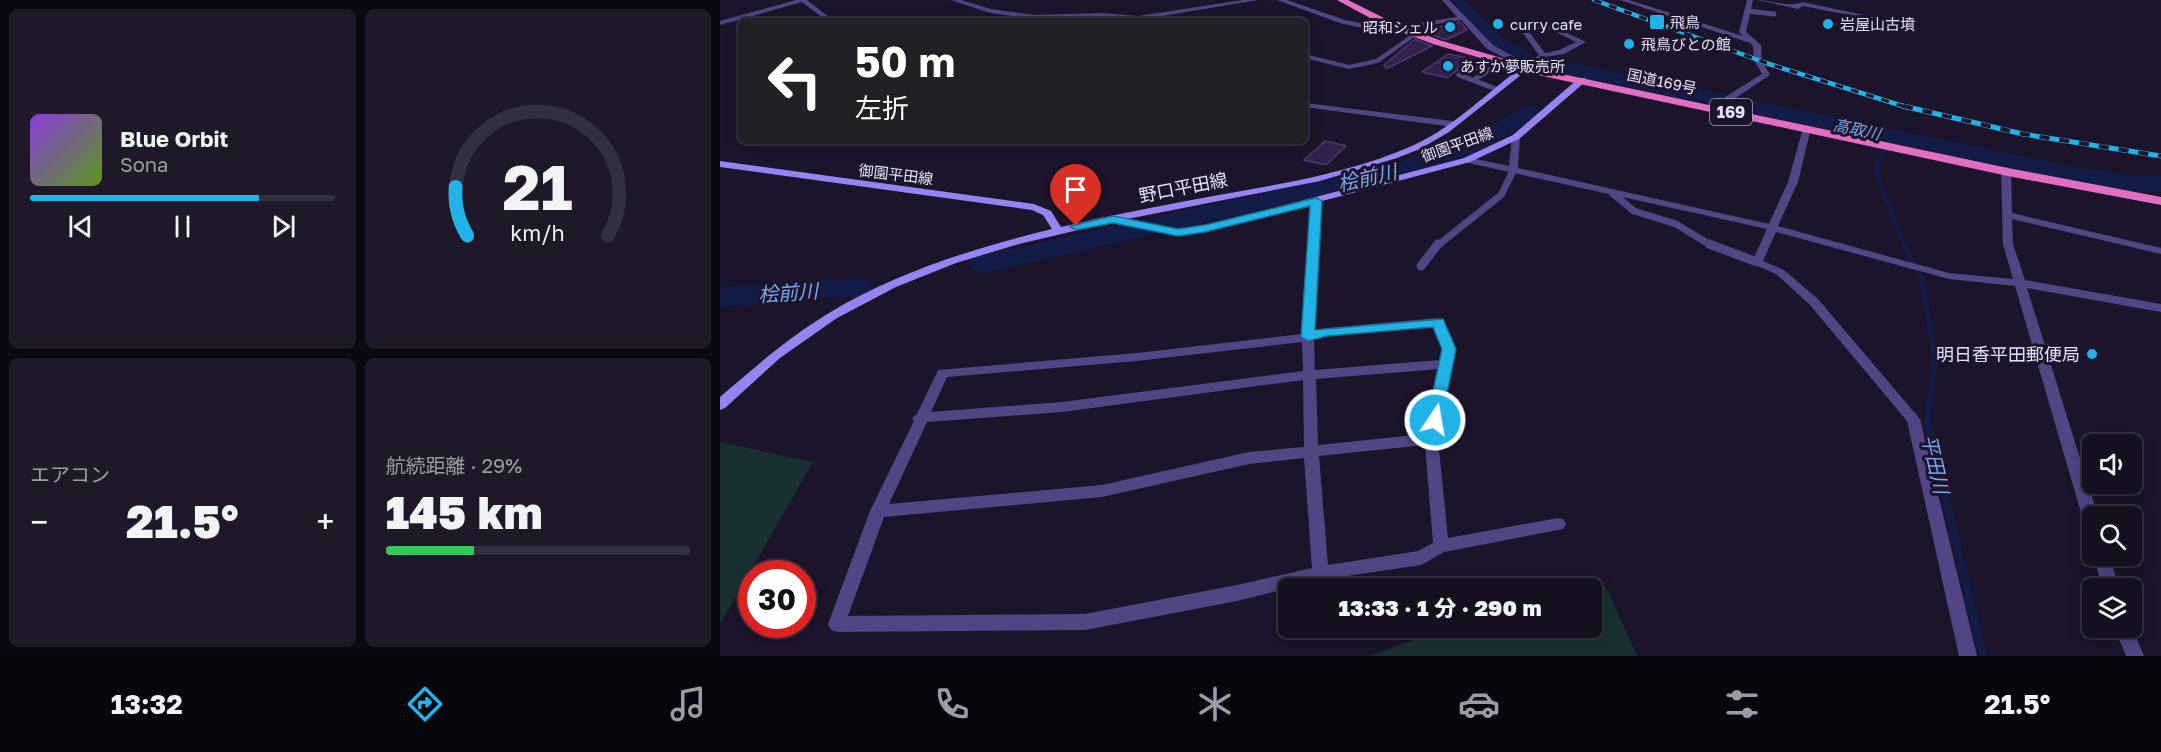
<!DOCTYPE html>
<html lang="ja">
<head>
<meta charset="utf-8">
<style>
  :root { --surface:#150f20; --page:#1e1829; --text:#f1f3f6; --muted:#9d9ca5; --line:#342f3e; --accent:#22b3e6 }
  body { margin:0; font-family:"Golos Text","Noto Sans JP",sans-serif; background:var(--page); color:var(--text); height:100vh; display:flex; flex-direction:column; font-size:22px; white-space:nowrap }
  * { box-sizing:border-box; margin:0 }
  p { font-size:20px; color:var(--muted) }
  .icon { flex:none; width:33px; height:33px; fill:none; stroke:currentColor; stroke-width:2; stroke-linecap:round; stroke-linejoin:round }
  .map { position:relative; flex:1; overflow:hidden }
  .details { display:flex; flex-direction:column; gap:9px; padding:9px; background:#0c0812; width:720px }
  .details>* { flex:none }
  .hud { position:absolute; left:18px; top:18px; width:570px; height:126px; border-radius:9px; box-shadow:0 3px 15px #0003,0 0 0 2px var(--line); background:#202124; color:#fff; overflow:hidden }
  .tools { position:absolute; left:1362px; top:434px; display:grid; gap:12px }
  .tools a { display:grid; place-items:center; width:60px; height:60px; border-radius:9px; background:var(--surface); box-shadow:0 3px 15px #0003,0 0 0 2px var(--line); font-size:30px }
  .speed { position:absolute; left:18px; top:560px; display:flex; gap:12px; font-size:30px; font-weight:700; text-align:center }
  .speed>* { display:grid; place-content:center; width:78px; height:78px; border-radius:50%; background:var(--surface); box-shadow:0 3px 15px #0003,0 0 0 2px var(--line); line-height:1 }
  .speed .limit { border:9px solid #d22; background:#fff; color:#111 }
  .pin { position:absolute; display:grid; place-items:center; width:51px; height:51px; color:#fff; margin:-62px -26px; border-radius:50% 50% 50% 0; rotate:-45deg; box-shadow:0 0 6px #0007 }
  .pin .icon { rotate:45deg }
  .me { position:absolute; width:66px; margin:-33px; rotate:12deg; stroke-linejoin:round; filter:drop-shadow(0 0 4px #0008) }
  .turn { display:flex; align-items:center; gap:21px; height:126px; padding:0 18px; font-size:27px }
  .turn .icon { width:78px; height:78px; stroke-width:2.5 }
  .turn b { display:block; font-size:42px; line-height:51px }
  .big { font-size:45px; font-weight:800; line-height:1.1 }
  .details .card { flex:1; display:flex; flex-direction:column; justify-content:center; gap:9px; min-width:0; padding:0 21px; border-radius:9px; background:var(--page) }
  .details .dial { align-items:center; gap:0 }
  .dial svg { height:156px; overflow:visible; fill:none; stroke:var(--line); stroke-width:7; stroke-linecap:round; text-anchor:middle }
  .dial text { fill:var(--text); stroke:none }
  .song { display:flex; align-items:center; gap:18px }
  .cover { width:72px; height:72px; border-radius:9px; background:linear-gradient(135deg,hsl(270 70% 55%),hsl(90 70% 35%)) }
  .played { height:6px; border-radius:3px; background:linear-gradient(90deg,var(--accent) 75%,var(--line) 75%) }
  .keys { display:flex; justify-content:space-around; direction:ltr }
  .heat { display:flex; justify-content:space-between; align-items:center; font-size:33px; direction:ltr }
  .charge { height:9px; border-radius:4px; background:linear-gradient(90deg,#34c759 29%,var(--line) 0) }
  .details .tiles { flex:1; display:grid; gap:9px; grid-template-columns:repeat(2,1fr) }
  .trip { position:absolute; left:558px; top:578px; width:324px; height:60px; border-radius:9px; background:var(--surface); box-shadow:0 3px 15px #0003,0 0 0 2px var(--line); font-weight:800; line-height:60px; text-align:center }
  .tabs { display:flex; height:96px; justify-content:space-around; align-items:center; background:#08060d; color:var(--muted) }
  .tabs .icon { width:42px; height:42px }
  .tabs .current { color:var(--accent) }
  .tabs b { font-size:27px; color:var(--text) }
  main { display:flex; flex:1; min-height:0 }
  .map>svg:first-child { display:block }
  .green { fill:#183033 }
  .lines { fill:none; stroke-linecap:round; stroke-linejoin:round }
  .stream-far2 { stroke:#121c46; stroke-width:4.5 }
  .stream-far1 { stroke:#121c46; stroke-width:6 }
  .stream { stroke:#121c46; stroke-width:8 }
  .river { fill:#121c46; fill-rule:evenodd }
  .building { fill:#302249; stroke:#4c3772; stroke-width:1.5 }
  .service-far2 { stroke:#514584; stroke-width:5 }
  .service-far1 { stroke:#514584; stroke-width:7 }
  .service { stroke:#514584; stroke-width:9 }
  .minor { fill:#514584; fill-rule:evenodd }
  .secondary { fill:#9782f1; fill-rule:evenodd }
  .trunk { fill:#e26ec1; fill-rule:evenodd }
  .rail-far1-casing { stroke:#22b3e6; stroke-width:4.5 }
  .rail-casing { stroke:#22b3e6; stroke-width:5 }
  .rail-far1 { stroke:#1c142a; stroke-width:3; stroke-dasharray:8; stroke-linecap:butt }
  .rail { stroke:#1c142a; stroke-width:4; stroke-dasharray:10; stroke-linecap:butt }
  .route { fill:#22b3e6; stroke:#167496; stroke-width:1.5 }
  .poi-dot { fill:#22b3e6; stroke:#1c142a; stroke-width:2 }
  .labels { text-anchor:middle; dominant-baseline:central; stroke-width:6; stroke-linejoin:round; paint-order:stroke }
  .far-poi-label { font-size:15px; fill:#e8e1fc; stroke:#1c142a; text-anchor:start }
  .far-street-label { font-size:15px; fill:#e8e1fc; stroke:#1c142a }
  .shield { fill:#1c142a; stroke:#aba4bd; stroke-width:1.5 }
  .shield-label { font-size:16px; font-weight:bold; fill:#e8e1fc }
  .far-water-label { font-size:16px; font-style:italic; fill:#7aa7f0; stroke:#1c142a }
  .street-label { font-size:18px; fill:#e8e1fc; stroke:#1c142a }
  .poi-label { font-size:18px; fill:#e8e1fc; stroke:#1c142a; text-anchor:end }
  .water-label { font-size:20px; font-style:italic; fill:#7aa7f0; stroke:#1c142a }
</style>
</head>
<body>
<main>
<section class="details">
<div class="tiles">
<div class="card">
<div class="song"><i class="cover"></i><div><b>Blue Orbit</b><p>Sona</p></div></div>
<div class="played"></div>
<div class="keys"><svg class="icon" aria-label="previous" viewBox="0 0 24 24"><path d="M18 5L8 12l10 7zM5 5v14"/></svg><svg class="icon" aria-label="pause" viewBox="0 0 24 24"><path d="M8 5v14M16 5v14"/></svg><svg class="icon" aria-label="next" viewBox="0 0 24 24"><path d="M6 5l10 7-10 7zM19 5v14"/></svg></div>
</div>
<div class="card dial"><svg viewBox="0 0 100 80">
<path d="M14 69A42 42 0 1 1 86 69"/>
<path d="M14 69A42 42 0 0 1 8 44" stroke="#22b3e6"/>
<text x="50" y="56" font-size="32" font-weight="700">21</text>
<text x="50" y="72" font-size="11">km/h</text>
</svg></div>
<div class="card"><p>エアコン</p>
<div class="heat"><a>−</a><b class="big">21.5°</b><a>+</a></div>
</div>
<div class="card"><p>航続距離 · 29%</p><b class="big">145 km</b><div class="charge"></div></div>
</div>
</section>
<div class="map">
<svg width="1441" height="656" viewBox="0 0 1441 656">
  <rect width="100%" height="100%" fill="#1c142a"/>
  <!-- green -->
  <path class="green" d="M0,442L93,462L0,624Z
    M886,587L917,656H650L729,627H872V588Z"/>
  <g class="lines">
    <!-- stream-far2 -->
    <path class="stream-far2" d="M1171,137L1156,167L1159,183L1185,246"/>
    <!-- stream-far1 -->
    <path class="stream-far1" d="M1184,244L1202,281L1215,357L1207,425"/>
    <!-- stream -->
    <path class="stream" d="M1208,423L1263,656"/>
    <!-- river -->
    <path class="river" d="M725,0H744L783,39L807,51L810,55L807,59C780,66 739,21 725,0Z
      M834,59L1351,166L1414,176H1441V192H1414L1351,182L826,70L823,65L826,60Z
      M809,105L817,107L821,112L817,117L754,154L695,174L265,273L254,271L249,264L254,257L265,255L679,162L736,144Z
      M136,278L147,281L152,288L147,295L0,307V287Z"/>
  </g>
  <!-- building -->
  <path class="building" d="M740,22L747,30L726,40L702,31Z
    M695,39L712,46L666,69L664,65Z
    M728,54L753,59L727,78L702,72Z
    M605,141L626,146L606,165L584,160Z"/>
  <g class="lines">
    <!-- service-far2 -->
    <path class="service-far2" d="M1027,11L1054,14
      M754,80L769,70L750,67L739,75L776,89"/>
    <!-- service-far1 -->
    <path class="service-far1" d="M892,193L914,211L956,224L992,246
      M717,246L781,195L793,171"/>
    <!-- service -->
    <path class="service" d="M989,244L1037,262
      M701,266L718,244"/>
    <!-- minor -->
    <path class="minor" d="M76,0H87L114,21H107L82,2L0,25V21Z
      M231,0H241L271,9L315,15L382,13L418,16L523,0H538L418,20L382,17L315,19L270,13Z
      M557,0H567L625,20L656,26H680L737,17L722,0H729L773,45L807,64L819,55L802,32L807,26H832L866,42L844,54L825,57L807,69L767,49L741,20L680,30L656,31L620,23ZM811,29H829L856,42L839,50L825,53L809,32Z
      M900,0H909L1023,36L1019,32L1027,0H1033L1026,32L1041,45L1042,60L1050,75L1011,101L1004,112H998L997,110L1005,97L1042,74L1034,60L1033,46L1030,43Z
      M1037,0C1050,0 1071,8 1082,2L1158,18L1155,20L1083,6L1078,9Z
      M695,32L700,33L658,63L629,69L585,58V54L629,65L656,59Z
      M585,103L733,121L737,124L733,127L585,107Z
      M1087,125L1091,128L1078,182L1058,226L1229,273L1293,279L1283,244L1281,170L1286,167L1291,170L1292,213L1441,248V254L1292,219L1293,244L1305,280L1441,304V312L1307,288L1378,516H1372V529L1367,528L1364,523L1295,286L1229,279L1056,232L1043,261L1064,270L1098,299L1200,419L1257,656H1239L1187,421L1090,305L1056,274L1033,264L1032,262L1047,229L744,162L742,160L747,157L789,166L792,137L796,134L800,137L798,168L1049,224L1068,182L1083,128Z
      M596,198L601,201L594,331L607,328L718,318L724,322L735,349L718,439L728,538L838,518L843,519L846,524L843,529L724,552L701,565L601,580L517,601L365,630L117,632L111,630L108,624L150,511L194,421L192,418L197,414L218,370L417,353L582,334L591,201ZM714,326L723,349L720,360L595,370L594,339L607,336ZM582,342L583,371L342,402L211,412L227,377L417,361ZM719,369L705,434L598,445L596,379ZM583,380L584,447L529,452L382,485L169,504L207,422L342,412ZM705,445L713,543L698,551L608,565L599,456ZM584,458L592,568L517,585L365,614L128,616L164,517L382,497L529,464Z
      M1373,555H1389L1399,588H1383Z
      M1394,627H1412L1424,656H1406Z"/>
    <!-- secondary -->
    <path class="secondary" d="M804,65L811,67L729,132L700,149L677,158L600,181L407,219L458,229L485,226L744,158L793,135L859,78H865V82L799,139L750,162L485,232L458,235L392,222L299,244L236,263L176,287L117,318L60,358L5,408L0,410V397C35,367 69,337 109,313C177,272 254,248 332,229L323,215L312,210L0,167V161L314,204L331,211L341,227C396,214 453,203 510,193C572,182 636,171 694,145C735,126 768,92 804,65Z"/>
    <!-- trunk -->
    <path class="trunk" d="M617,0H628L670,21L719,40L823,70L1288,168L1441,197V205L1288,176L818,75L713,44L663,25Z"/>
    <!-- rail-far1 casing -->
    <g class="rail-far1-casing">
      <path id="rail-far1" d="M874,0L1046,63L1189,108"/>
    </g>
    <!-- rail casing -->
    <g class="rail-casing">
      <path id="rail" d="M1183,106L1303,134L1441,156"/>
    </g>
    <!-- rail-far1 -->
    <use href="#rail-far1" class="rail-far1"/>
    <!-- rail -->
    <use href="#rail" class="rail"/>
  </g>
  <!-- route -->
  <path class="route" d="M596,198L602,201L595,330L723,319L736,349L721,424L715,426L707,420L722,349L713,327L607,336L588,341L581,337L590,206L485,232L458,236L393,223L356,230L350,226L393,216L458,229L485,225Z"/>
  <!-- markers -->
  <g class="poi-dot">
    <rect x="929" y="14" width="16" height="16" rx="3"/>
    <circle cx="778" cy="24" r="6"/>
    <circle cx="1108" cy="24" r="6"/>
    <circle cx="730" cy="27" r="6"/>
    <circle cx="909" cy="44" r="6"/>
    <circle cx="728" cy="66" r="6"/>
    <circle cx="1372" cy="354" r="6"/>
  </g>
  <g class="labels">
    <!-- far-poi labels -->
    <g class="far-poi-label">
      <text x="950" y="22">飛鳥</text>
      <text x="790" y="24">curry cafe</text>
      <text x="1120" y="24">岩屋山古墳</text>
      <text x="718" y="27" text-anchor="end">昭和シェル</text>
      <text x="921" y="44">飛鳥びとの館</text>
      <text x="740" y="66">あすか夢販売所</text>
    </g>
    <!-- far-street labels -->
    <g class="far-street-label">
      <text transform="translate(942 81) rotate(12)">国道169号</text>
      <text transform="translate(737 144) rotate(-20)">御園平田線</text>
      <text transform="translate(176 174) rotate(7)">御園平田線</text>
    </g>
    <!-- shield labels -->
    <rect class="shield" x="990" y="99" width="42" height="26" rx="4.5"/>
    <g class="shield-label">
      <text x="1011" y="112">169</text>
    </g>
    <!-- far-water labels -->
    <g class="far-water-label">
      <text transform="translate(1137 129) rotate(12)">高取川</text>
    </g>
    <!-- street labels -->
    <g class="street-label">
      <text transform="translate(463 187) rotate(-11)">野口平田線</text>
    </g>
    <!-- poi labels -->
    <g class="poi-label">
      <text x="1360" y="354">明日香平田郵便局</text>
    </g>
    <!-- water labels -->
    <g class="water-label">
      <text transform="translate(647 177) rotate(-13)">桧前川</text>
      <text transform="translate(68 292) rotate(-4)">桧前川</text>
      <text transform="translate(1216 464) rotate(77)">平田川</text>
    </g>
  </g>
</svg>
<div class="tools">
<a><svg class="icon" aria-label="sound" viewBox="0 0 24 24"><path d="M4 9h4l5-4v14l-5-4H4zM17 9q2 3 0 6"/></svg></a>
<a><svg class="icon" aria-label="search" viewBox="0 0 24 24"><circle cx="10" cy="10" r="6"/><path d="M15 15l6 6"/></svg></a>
<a><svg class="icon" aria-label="layers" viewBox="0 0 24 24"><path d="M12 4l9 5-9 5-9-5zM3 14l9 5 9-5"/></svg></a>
</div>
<div class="speed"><div class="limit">30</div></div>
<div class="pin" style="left:356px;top:226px;background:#d93025"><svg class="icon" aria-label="arrive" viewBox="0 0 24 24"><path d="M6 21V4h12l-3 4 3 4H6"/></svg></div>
<svg class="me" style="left:715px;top:420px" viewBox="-20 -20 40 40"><circle r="17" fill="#22b3e6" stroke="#fff" stroke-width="3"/><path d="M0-11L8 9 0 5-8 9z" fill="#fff"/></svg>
<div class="trip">13:33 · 1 分 · 290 m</div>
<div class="hud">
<div class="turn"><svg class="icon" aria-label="left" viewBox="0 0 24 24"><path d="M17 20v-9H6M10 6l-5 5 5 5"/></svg><div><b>50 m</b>左折</div></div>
</div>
</div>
</main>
<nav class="tabs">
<b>13:32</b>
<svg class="icon current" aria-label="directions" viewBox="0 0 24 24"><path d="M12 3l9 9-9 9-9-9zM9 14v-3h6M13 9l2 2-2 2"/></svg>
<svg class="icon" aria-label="music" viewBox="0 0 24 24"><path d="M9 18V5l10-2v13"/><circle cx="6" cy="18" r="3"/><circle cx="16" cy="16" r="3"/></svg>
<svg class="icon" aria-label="phone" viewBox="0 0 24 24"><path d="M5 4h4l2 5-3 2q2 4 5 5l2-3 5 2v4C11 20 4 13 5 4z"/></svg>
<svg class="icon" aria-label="climate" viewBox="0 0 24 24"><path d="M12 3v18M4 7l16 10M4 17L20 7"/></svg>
<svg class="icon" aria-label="car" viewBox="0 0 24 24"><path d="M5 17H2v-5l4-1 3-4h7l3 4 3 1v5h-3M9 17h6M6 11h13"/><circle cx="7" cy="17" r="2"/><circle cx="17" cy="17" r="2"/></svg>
<svg class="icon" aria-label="filters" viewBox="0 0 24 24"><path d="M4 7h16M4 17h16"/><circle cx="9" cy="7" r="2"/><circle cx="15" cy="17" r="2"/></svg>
<b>21.5°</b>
</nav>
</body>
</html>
